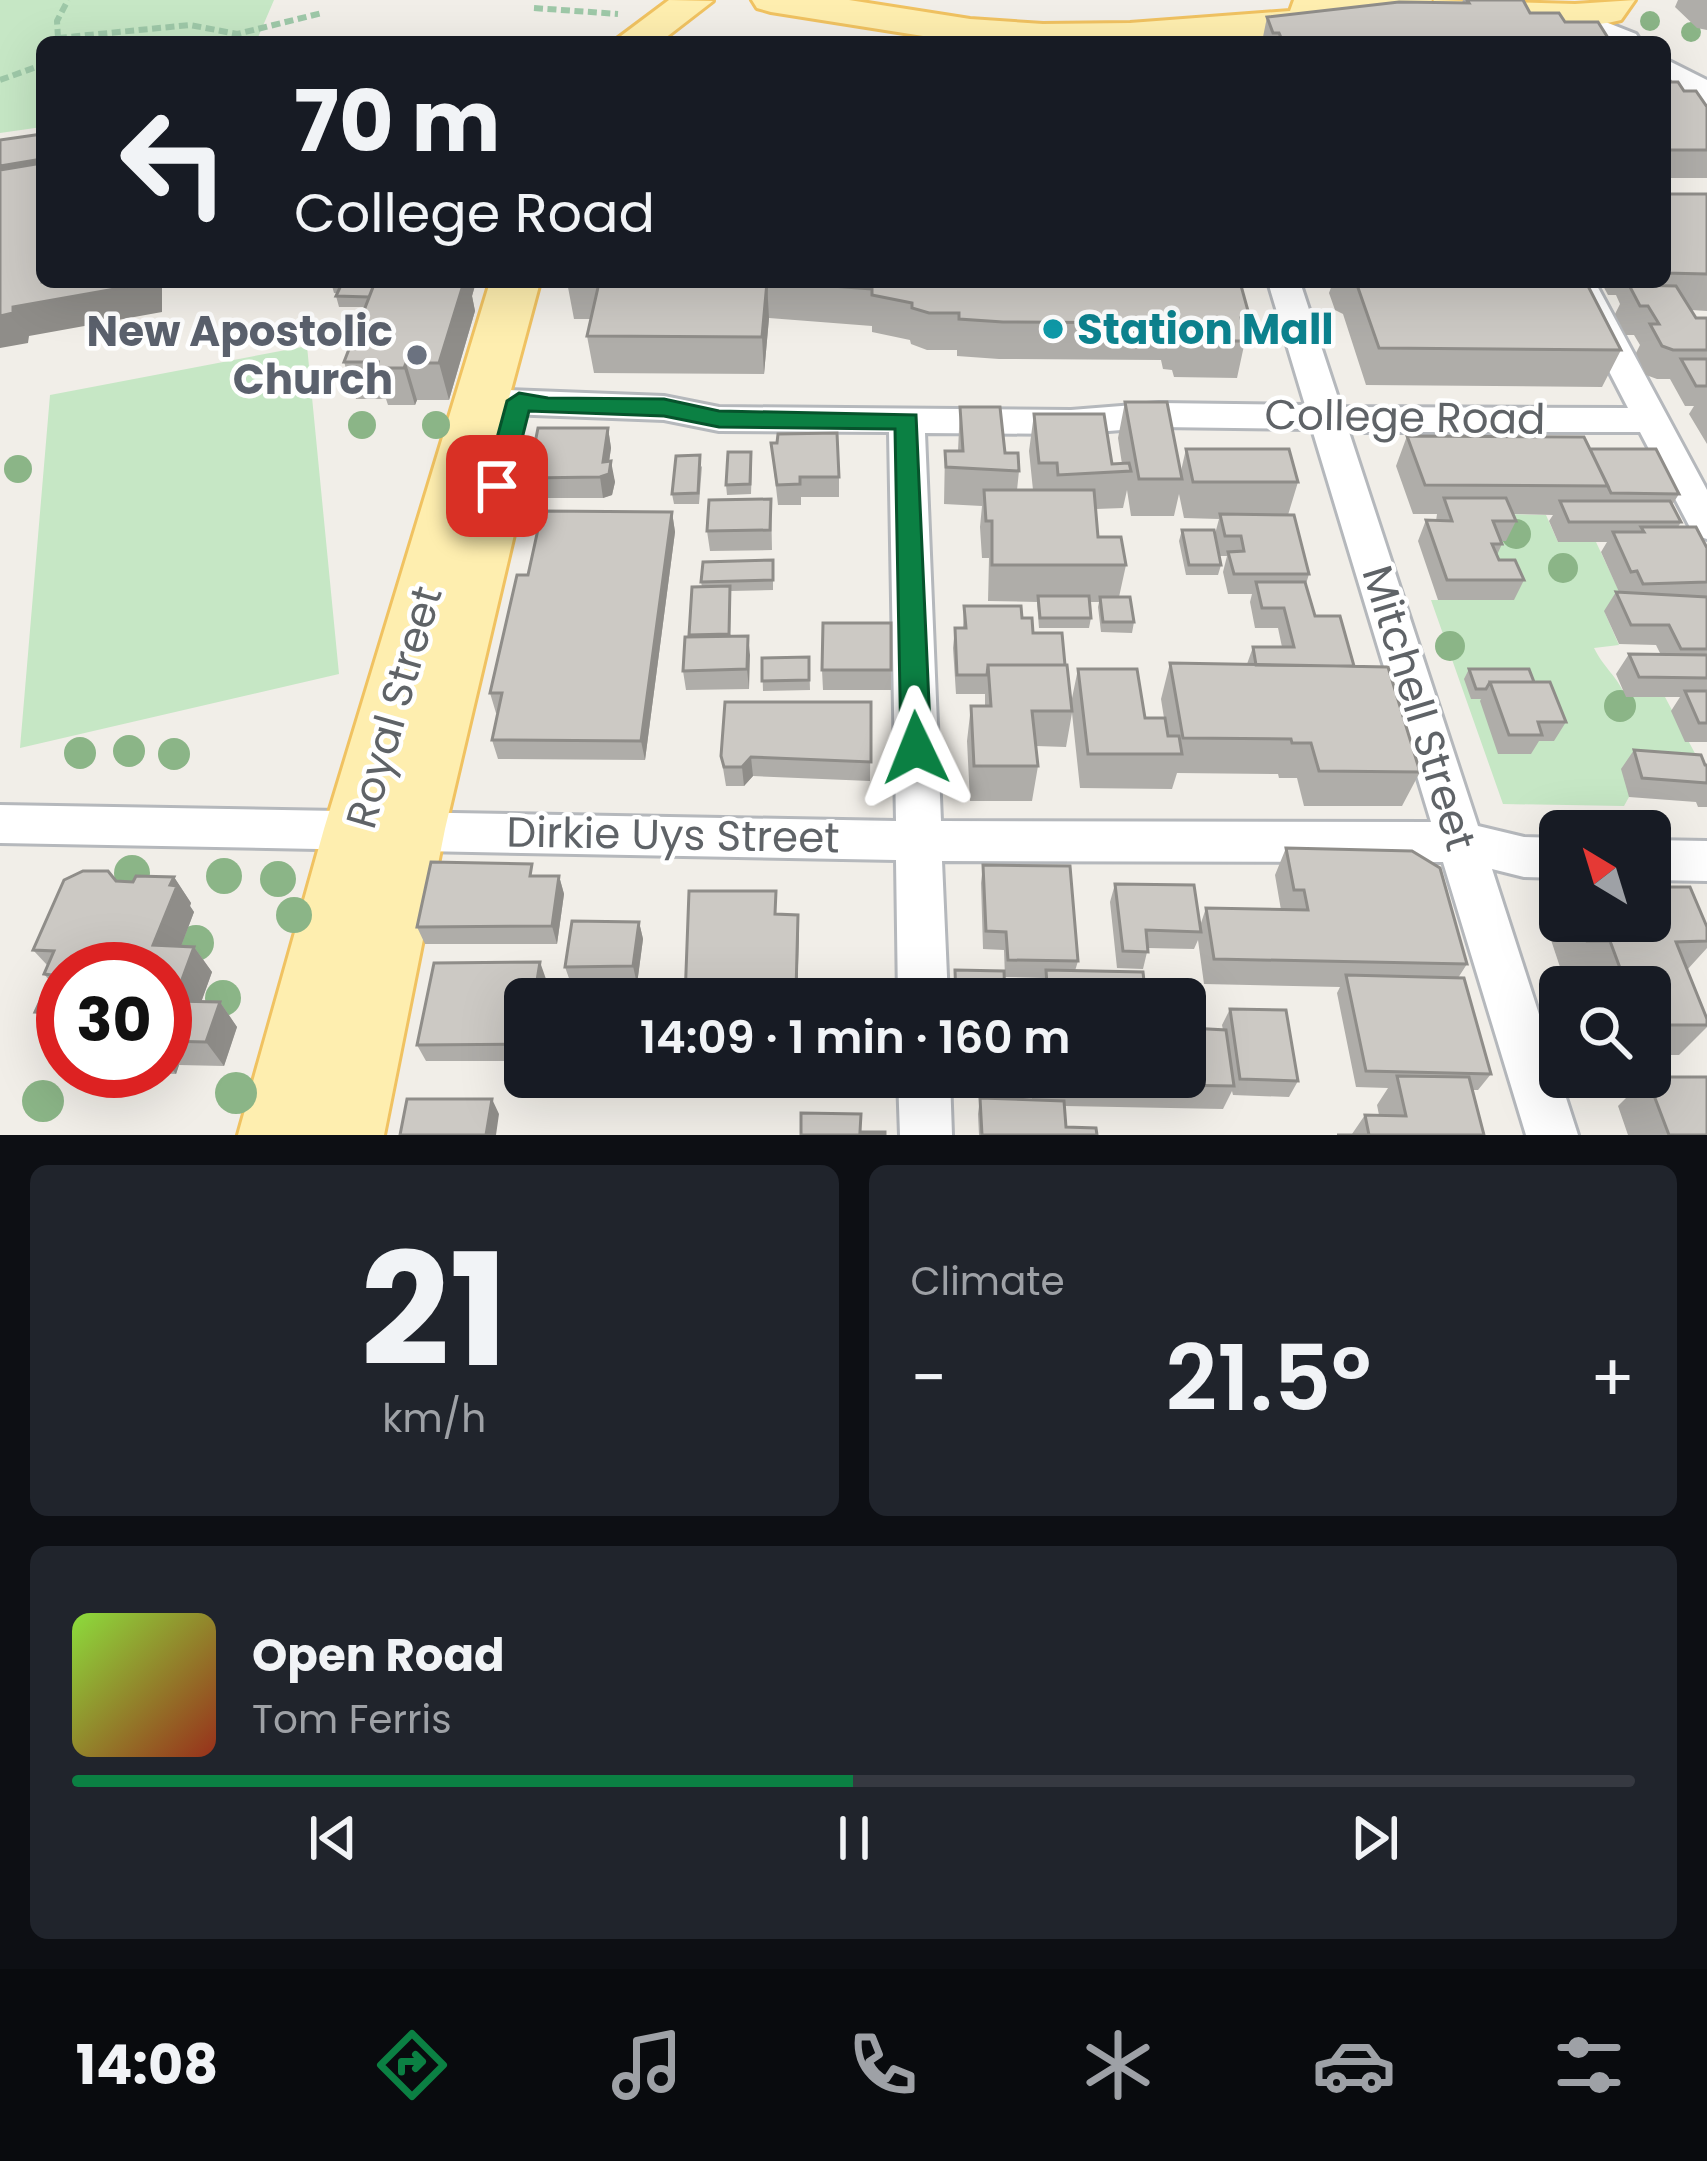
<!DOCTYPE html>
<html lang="en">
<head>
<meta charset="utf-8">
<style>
  :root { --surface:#171b24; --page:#20242c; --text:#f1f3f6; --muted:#9ea1a6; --line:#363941; --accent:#0b8043 }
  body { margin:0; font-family:Poppins,sans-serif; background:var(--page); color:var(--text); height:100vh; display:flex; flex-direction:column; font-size:45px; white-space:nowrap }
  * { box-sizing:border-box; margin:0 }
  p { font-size:39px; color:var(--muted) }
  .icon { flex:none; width:66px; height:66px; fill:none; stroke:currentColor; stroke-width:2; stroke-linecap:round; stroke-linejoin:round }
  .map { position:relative; height:1135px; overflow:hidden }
  .sheet { display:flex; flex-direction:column; gap:30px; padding:30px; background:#0d0f14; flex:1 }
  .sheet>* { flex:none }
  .top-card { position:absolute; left:36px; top:36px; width:1635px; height:252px; border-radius:18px; box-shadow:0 12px 48px #0002; background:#171b24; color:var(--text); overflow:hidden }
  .needle { width:78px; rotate:322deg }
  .controls { position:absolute; left:1539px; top:810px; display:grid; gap:24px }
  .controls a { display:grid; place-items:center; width:132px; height:132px; border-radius:18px; background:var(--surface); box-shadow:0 12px 48px #0002; font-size:60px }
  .speed { position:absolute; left:36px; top:942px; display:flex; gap:24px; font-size:60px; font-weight:700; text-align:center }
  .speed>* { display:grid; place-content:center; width:156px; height:156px; border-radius:50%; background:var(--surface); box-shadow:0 12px 48px #0002; line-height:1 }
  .speed .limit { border:18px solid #d22; background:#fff; color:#111 }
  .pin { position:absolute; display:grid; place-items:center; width:102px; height:102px; color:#fff; margin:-51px; border-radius:24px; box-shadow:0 6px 18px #0006 }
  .me { position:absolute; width:132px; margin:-66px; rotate:358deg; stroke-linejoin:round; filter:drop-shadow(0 0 9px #0008) }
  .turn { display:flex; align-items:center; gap:42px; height:252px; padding:0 60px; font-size:54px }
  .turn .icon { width:156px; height:156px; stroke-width:2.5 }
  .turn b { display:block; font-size:84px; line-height:102px }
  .big { font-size:90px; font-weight:600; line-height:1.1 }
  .sheet .tile { flex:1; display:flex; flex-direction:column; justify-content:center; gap:18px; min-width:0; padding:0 42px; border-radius:18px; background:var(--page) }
  .sheet .dial { align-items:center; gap:0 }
  .dial b { font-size:156px; line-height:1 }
  .song { display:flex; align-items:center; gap:36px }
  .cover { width:144px; height:144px; border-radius:18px; background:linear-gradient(135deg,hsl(90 70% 55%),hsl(10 70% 35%)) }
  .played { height:12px; border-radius:6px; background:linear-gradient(90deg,var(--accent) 50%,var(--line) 50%) }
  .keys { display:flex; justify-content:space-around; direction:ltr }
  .heat { display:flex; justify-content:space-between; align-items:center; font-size:66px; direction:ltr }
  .sheet .tiles { flex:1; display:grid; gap:30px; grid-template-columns:1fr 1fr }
  .tile:last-child { grid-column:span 2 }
  .trip { position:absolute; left:504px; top:978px; width:702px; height:120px; border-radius:18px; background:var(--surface); box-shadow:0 12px 48px #0002; font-weight:600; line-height:120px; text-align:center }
  .menu { display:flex; height:192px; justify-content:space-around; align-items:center; background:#090b0e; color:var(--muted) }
  .menu .icon { width:84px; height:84px }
  .menu .current { color:var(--accent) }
  .menu b { font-size:54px; color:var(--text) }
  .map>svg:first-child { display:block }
  .green { fill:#c6e7c5 }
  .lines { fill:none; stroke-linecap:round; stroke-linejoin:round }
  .street-casing { stroke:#b5b8bc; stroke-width:6 }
  .secondary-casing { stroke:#b4b7bb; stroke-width:6 }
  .primary-casing { stroke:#f0c261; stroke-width:6 }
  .path-far1 { stroke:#9ec8a8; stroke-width:6; stroke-dasharray:9 4.5; stroke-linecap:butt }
  .path { stroke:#9ec8a8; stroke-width:9; stroke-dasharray:15 8; stroke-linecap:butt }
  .street { fill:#fff; fill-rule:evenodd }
  .secondary { fill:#fff; fill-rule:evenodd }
  .primary { fill:#feeeaf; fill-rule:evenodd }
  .tree { fill:#8bb587 }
  .wall { fill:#afada9 }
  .shaded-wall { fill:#8f8d89 }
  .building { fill:#ccc9c4; stroke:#8f8d89; stroke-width:3 }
  .route { fill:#0b8043; stroke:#07532c; stroke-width:3 }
  .culture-dot { fill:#0f9aa8; stroke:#fff; stroke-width:4.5 }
  .worship-dot { fill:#6b7280; stroke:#fff; stroke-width:4.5 }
  .labels { text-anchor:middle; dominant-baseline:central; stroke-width:9; stroke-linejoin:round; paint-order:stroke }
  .culture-label { font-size:42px; font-weight:bold; fill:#0d838f; stroke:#fff; text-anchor:start }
  .worship-label { font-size:42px; font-weight:bold; fill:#5b616d; stroke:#fff; text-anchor:end }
  .street-label { font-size:42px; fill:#5f6367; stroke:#fff }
</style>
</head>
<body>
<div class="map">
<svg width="1707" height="1135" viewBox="0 0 1707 1135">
  <rect width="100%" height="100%" fill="#f1eee8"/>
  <!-- green -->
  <path class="green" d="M0,0H274L256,42H42V127L0,133Z
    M307,346L339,674L20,748L50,395Z
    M1495,514L1546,515L1558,542H1596L1619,591H1625L1635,611L1605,613L1619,645L1594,648C1604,668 1617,676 1626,697H1665L1707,776L1629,797L1624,806L1503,804L1431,600H1513L1483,541H1504Z"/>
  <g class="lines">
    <!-- street casing -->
    <g class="street-casing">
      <path id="street" d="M1268,282H1300L1341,407L1628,408L1563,282H1595L1707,490V539L1694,535L1640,432H1349L1478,826L1524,837L1560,838V878L1524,877L1492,869L1578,1135H1526L1443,862L942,861L948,999H898L896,860L0,843V805L896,821L889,432L719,431L664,420L480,413L468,409L463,401L468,393L480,389L664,396L719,407L1071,410L1159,403L1305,405ZM1159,427L1312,429L1431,822L941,821L925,433L1071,434Z
        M1650,840L1707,841V881L1650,880Z
        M898,1077H950L952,1135H900Z"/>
    </g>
    <!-- secondary casing -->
    <g class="secondary-casing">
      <path id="secondary" d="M1560,4L1636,34L1641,42C1608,42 1565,43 1542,15L1547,7Z
        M1665,59L1707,80V107L1665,86Z"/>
    </g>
    <!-- primary casing -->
    <g class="primary-casing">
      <path id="primary" d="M669,0L713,1L660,42H613Z
        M752,0H849L970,19L1043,24L1130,23L1290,11L1294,0H1432L1427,8L1367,15L1362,25L1348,29L1208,42H961L771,12L757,8Z
        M1434,0L1575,4L1635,0L1621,20C1574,32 1531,20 1484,17C1467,16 1452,19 1435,15L1429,7Z
        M490,282H540L493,457L520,461L528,475L445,829L384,1135H238L324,829Z"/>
    </g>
    <!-- path-far1 -->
    <path class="path-far1" d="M534,8L618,14
      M58,38L190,25L237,34L322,13
      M58,38L57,21L68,0
      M0,80L42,65"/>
    <!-- path -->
    <path class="path" d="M1577,1080H1652"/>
    <!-- street -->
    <use href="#street" class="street"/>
    <!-- secondary -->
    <use href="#secondary" class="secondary"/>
    <!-- primary -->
    <use href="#primary" class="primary"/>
  </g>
  <!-- trees -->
  <g class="tree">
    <circle cx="1650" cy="21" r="10"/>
    <circle cx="1691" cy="32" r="10"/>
    <circle cx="362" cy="425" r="14"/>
    <circle cx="436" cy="425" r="14"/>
    <circle cx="18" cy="469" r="14"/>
    <circle cx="1516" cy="534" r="15"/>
    <circle cx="1563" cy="568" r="15"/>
    <circle cx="1450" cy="646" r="15"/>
    <circle cx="1620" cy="706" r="16"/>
    <circle cx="129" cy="751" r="16"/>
    <circle cx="80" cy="753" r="16"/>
    <circle cx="174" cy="754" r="16"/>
    <circle cx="132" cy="873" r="18"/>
    <circle cx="224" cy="876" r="18"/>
    <circle cx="278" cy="879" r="18"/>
    <circle cx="294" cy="915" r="18"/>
    <circle cx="196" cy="943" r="18"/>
    <circle cx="223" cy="998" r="18"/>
    <circle cx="236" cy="1093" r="21"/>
    <circle cx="43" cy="1101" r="21"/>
  </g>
  <!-- wall -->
  <path class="wall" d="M1463,0H1523L1530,13L1565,22L1610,41L1627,42H1262L1267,17L1462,3Z
    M1678,0H1707V30L1697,28L1675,7Z
    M1665,74L1671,82L1707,107V178H1665Z
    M1665,194H1707V311L1691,310L1696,318H1707V444L1689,414L1694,406H1685L1670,379H1657L1646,375L1636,353L1640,345L1634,335H1626L1615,314L1620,304L1616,295H1608L1601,282H1665Z
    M331,282H476L472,296L475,311L449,400H417L415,405H388L386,399H356L344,362L365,307H339L336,296L338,293H334Z
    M567,282H1240L1250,318L1237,378L1174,377L1172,370L1163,369L1161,360L999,359L957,356V350H927L911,344L910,340L872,332V326L769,318L764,374L594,373L587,336L591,319H574Z
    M1333,282H1586L1621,350L1602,387L1366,385L1343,314L1335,310L1329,293Z
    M1125,402L1181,471L1186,449L1298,482L1288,515L1309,574L1306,584L1315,616L1354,666L1420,772L1402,806H1304L1297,778H1279L1278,774L1177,773L1172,789L1080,788L1072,713L1066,747L1036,746L1038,766L1032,801H970L967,741L971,706H985V694H956L953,648L955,628H963L964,606L1022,618L1033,633L1065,665L1071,703L1078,669L1145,718H1164L1161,699L1170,663L1247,664L1253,647H1282L1278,628H1255L1250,602L1252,594H1228L1223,572L1227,556H1219L1221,565L1218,575H1186L1179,541L1182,530L1215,534L1219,519L1184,518L1179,494L1174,516H1131L1127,490L1123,508L1096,509L1098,537L1126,565L1119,597L1134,622L1132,633L1101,632L1098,607L1099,602H1089L1091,618L1089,628H1039L1037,602L988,601L989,558H982L980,527L982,506L944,504L945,451H958L960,407L1019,471L1017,490H1033L1029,451L1034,414L1112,464H1122L1118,438Z
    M608,428L611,448L609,462L615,482L612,495L603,498H533L528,478Z
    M1407,436L1590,449L1679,494L1672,505L1681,522L1678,527L1707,548V742H1685L1671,711L1680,697H1626L1616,674L1629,654L1661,655L1656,645L1619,644L1604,611L1616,592H1619L1601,552L1607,542H1558L1549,521L1553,515L1513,514L1516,521L1506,541H1501L1502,544L1497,555L1499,560L1524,580L1514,600H1438L1418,541L1426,520L1436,521L1437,514H1413L1396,466Z
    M771,443L839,477V497H801V505H778Z
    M752,462L751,494L727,495L726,485Z
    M702,466L699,504H674L672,494Z
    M771,499L772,550L710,551L707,531Z
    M672,512L675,532L645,760L498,759L492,740L498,713H496L490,693L528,575Z
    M773,560V590L731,591L730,636H748L749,689L686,690L683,671L702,587L701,582Z
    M809,657L810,690L763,691L762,658Z
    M1469,669L1534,682L1566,722L1554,741H1539L1531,754H1498L1480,701L1481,699H1471L1464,679Z
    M822,670H891V690H823Z
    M871,702L870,781L753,776L744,786H726L721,756Z
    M1634,750L1707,765V807H1698L1696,802L1629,797L1621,769Z
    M1286,848L1467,964L1458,978L1491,1074L1478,1090H1473L1484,1135L1352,1134L1365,1115H1379L1377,1105L1388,1088L1356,1087L1337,993L1340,987L1204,984L1198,940L1194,949L1148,948L1143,969L1117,968L1110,902L1115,884L1200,926L1206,908L1281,910L1275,875Z
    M983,865L1078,961L1075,971L1146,999H1041L1045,978L1005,977L1004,950L983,949L981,883Z
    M536,876H559L564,894L557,944H425L417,927Z
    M174,877L191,903L190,906L194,912L181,946L194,947L212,972L201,1002H220L237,1027L224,1066L179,1065L176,1074L125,1072L165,1071V969H63V1037H58L35,1012L49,980L44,974L48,966L33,950L116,881L133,882Z
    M1560,897V921H1650L1707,927V948L1687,970L1707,1019V1027L1679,1055H1650V987H1589L1584,973H1562L1544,919Z
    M777,914L798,915L797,999H685Z
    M639,922L643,939L637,984H571L565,967Z
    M546,979L525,999V1061H426L417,1045Z
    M1230,1009L1298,1081L1289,1097L1233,1095L1232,1091L1223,1109L1065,1106L1066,1127L1097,1135H979L978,1114L980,1098L1032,1100L1031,1077H1185L1190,1028L1223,1030L1222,1025Z
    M668,1077H716L715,1098H669L667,1090Z
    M780,1077H846V1097H782Z
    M1647,1077L1707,1135H1628L1618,1106Z"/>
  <!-- shaded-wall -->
  <path class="shaded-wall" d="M42,159V189L0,197V166Z
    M149,282H162V312L29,336L28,343L0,348V316L13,307Z
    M464,282H476L472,296L475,311L449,400L439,363Z
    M767,282L769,318L764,374L762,337Z
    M406,363L417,400L415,405L404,368Z
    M608,428L611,448L607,475L611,461L615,482L612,495L603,498L600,477Z
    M672,512L675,532L645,760L641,741Z
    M748,636L750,655L749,689L747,669Z
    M751,757L753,776L744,786L742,767Z
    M559,876L564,894L557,944L552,926Z
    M174,877L191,903L190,906L194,912L172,970L153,945Z
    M798,915L799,932L797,999L796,991Z
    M639,922L643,939L637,984L633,966Z
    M194,947L212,972L193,1025L174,1001Z
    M540,962L546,979L543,999H534Z
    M220,1002L237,1027L224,1066L206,1042Z
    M165,1048L179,1065L176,1074L165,1061Z
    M492,1099L499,1114L496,1135H486Z"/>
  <!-- building -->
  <path class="building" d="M1467,0H1523L1530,13H1559L1565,22H1598L1610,41L1627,42H1283L1279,33H1273L1267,17L1399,2L1469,3Z
    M1665,74L1671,82H1678L1684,91H1696L1707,107V150H1665Z
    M42,134V159L0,166V140Z
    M42,163V240L40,265L42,264V282L149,283L13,307V313L0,316V170Z
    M1665,194H1707V274L1665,273Z
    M331,282H375L369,297L336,296L342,283Z
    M375,282H464L439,363H406L404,368H376L378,362H344Z
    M567,282H767L762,337L587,336L599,283Z
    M777,282H1240L1250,318H1241L1246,341H1182L1180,333H1170L1169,323L1003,322L959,319V313H929L912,308V303L872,295V289Z
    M1356,282H1586L1621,350L1379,348Z
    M1629,285L1676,286L1696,318H1707V350H1673L1662,346L1650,324H1659L1648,306H1640Z
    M1681,359H1707V386H1696Z
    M1125,402H1167L1182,479H1139Z
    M960,407H1000L1005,453H1018L1019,471L946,467L945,451H963Z
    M1034,414H1104L1112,464L1129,463L1131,471L1058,475L1057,463H1039Z
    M538,428H608L603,462L611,461L609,474L600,477L528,478Z
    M837,433L839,477H800V484L777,485L771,443H777L778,434Z
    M1407,436L1584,437L1608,486L1425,485Z
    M1186,449H1289L1298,482H1193Z
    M1590,449H1656L1679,494L1611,493Z
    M728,452H751L750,484L726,485Z
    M700,455L698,493L672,494L676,456Z
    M984,490H1094L1098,537H1121L1126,565H992V521H986Z
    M1444,498H1506L1516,521H1493L1502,544H1492L1499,560H1515L1524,580H1447L1426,520L1452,521Z
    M771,499L770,530L707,531L709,500Z
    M1560,501H1670L1681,522H1569Z
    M542,511L672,512L641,741L492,740L502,693H490L517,575H528Z
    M1220,514L1294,515L1309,574H1234L1228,552L1244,551L1241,536H1225Z
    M1641,527H1696L1707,548V582L1643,584L1637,571L1631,572L1613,532H1644Z
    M1182,530H1214L1221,565H1189Z
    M773,560V580L701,582L703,562Z
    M1256,582H1305L1315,616H1340L1354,666L1256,665L1253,647H1294L1284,608H1262Z
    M730,586L729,634L689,635L692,587Z
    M1616,592L1707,597V649H1681L1669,625H1631Z
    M1038,596H1089L1091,618H1040Z
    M1100,597H1130L1134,622H1103Z
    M964,606H1021L1022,618H1032L1033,633H1062L1065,665H988L987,675H957L955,628H966Z
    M823,623H891V670H822Z
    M748,636L747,669L683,671L685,637Z
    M1629,654L1707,655V678L1639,677Z
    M809,657V680L762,681V658Z
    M1170,663L1388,667L1420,772L1319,771L1311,743H1292L1291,739L1183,738Z
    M988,665H1067L1072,711H1032L1038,766H974L971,706H991Z
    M1078,669H1137L1145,718H1165L1168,736H1179L1182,754H1088Z
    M1469,669H1529L1534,682H1490L1486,689H1476Z
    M1490,682H1550L1566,722H1538L1542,735H1509Z
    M1685,691H1707V723H1699Z
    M725,702H871V762L751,757L742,767H724L721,756Z
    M1634,750L1701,755L1705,765H1707V783L1642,778Z
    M1286,848L1412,851L1440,868L1467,964L1214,959L1206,908L1308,910L1304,890H1294Z
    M431,862L532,864L530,876H559L552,926L417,927Z
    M983,865L1070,866L1078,961L1008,960L1006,932L986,931Z
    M83,871H108L116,881L133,882L136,876L174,877L170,885L177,886L153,945L194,947L174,1001L220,1002L206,1042L165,1041V969H63V1013L35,1012L52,975L44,974L54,951L33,950L64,880Z
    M1115,884L1194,885L1201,932L1146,930L1148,952L1123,951Z
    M1650,887H1690L1707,927V941L1676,942L1707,1019V1025H1650V987H1627L1610,941H1587L1580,921H1650Z
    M689,891H776L775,914L798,915L796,991H772V998L685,999Z
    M572,921L639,922L633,966L565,967Z
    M540,962L534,999H525V1044L417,1045L434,963Z
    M955,970L1004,971L1005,999H956Z
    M1046,970L1143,972L1146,999H1048Z
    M1346,975L1464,978L1491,1074L1366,1071Z
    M1185,1001L1190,1028L1226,1030L1234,1086L1038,1083L1037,1077H1185Z
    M1230,1009L1286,1010L1298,1081L1240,1079Z
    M1397,1076L1469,1077L1484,1135H1337H1369L1365,1115L1406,1116Z
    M668,1077H714V1090H667Z
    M780,1077H846V1081H780Z
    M1647,1077H1707V1135H1669Z
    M980,1098L1064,1101L1066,1127L1096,1128L1097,1135H982Z
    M407,1099H492L486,1135H400Z
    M801,1113L861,1114L860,1132H885V1135H801Z"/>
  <!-- route -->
  <path class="route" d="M519,393L548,398L664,399L719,411L916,415L931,748L927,756L916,760L905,756L901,748L895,429L719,427L664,416L529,411L510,486L497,495L484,486L507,401Z"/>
  <!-- markers -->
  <circle class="culture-dot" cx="1053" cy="329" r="12"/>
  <circle class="worship-dot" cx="417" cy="355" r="12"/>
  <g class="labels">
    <!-- culture labels -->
    <g class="culture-label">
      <text x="1077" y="329">Station Mall</text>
    </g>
    <!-- worship labels -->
    <g class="worship-label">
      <text x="393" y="331">New Apostolic<tspan x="393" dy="48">Church</tspan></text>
    </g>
    <!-- street labels -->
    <g class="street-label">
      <text transform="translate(1405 417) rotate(1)">College Road</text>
      <text transform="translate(394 707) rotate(-74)">Royal Street</text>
      <text transform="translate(1419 708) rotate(73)">Mitchell Street</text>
      <text transform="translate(673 835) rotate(1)">Dirkie Uys Street</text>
    </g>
  </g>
</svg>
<div class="controls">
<a><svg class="needle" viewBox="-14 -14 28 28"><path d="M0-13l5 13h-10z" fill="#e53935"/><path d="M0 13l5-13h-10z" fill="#9ea1a6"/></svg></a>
<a><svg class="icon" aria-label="search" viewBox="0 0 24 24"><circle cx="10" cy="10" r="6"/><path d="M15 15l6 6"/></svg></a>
</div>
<div class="speed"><div class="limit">30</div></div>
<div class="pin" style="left:497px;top:486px;background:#d93025"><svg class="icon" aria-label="arrive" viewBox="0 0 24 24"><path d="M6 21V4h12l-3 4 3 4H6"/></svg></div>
<svg class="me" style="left:916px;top:748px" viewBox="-20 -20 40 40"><path d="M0-17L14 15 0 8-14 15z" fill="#0b8043" stroke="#fff" stroke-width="4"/></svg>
<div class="trip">14:09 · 1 min · 160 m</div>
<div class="top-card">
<div class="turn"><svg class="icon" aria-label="left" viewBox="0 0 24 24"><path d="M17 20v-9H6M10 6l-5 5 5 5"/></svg><div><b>70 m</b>College Road</div></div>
</div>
</div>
<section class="sheet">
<div class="tiles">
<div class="tile dial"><b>21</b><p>km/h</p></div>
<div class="tile"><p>Climate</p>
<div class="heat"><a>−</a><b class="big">21.5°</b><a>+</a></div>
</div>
<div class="tile">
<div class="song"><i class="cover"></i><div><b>Open Road</b><p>Tom Ferris</p></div></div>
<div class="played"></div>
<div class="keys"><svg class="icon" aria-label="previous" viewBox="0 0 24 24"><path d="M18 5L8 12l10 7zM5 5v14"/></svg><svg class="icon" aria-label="pause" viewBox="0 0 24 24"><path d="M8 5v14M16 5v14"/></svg><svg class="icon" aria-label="next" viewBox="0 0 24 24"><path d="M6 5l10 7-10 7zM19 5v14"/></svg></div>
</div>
</div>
</section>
<nav class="menu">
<b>14:08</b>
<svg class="icon current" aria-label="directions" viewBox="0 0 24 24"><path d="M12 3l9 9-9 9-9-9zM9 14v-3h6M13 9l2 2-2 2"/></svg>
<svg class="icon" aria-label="music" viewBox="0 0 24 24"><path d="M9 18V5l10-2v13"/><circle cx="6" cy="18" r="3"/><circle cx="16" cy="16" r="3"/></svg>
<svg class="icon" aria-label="phone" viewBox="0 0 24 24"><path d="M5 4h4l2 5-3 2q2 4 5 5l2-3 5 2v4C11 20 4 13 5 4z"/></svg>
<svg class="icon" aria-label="climate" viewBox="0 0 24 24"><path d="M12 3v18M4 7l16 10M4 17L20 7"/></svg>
<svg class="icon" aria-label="car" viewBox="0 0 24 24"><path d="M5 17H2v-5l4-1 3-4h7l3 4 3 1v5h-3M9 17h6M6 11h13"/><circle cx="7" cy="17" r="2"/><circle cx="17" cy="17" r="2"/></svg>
<svg class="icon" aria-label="filters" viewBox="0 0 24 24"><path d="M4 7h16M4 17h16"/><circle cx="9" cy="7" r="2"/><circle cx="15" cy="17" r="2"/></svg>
</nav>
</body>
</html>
